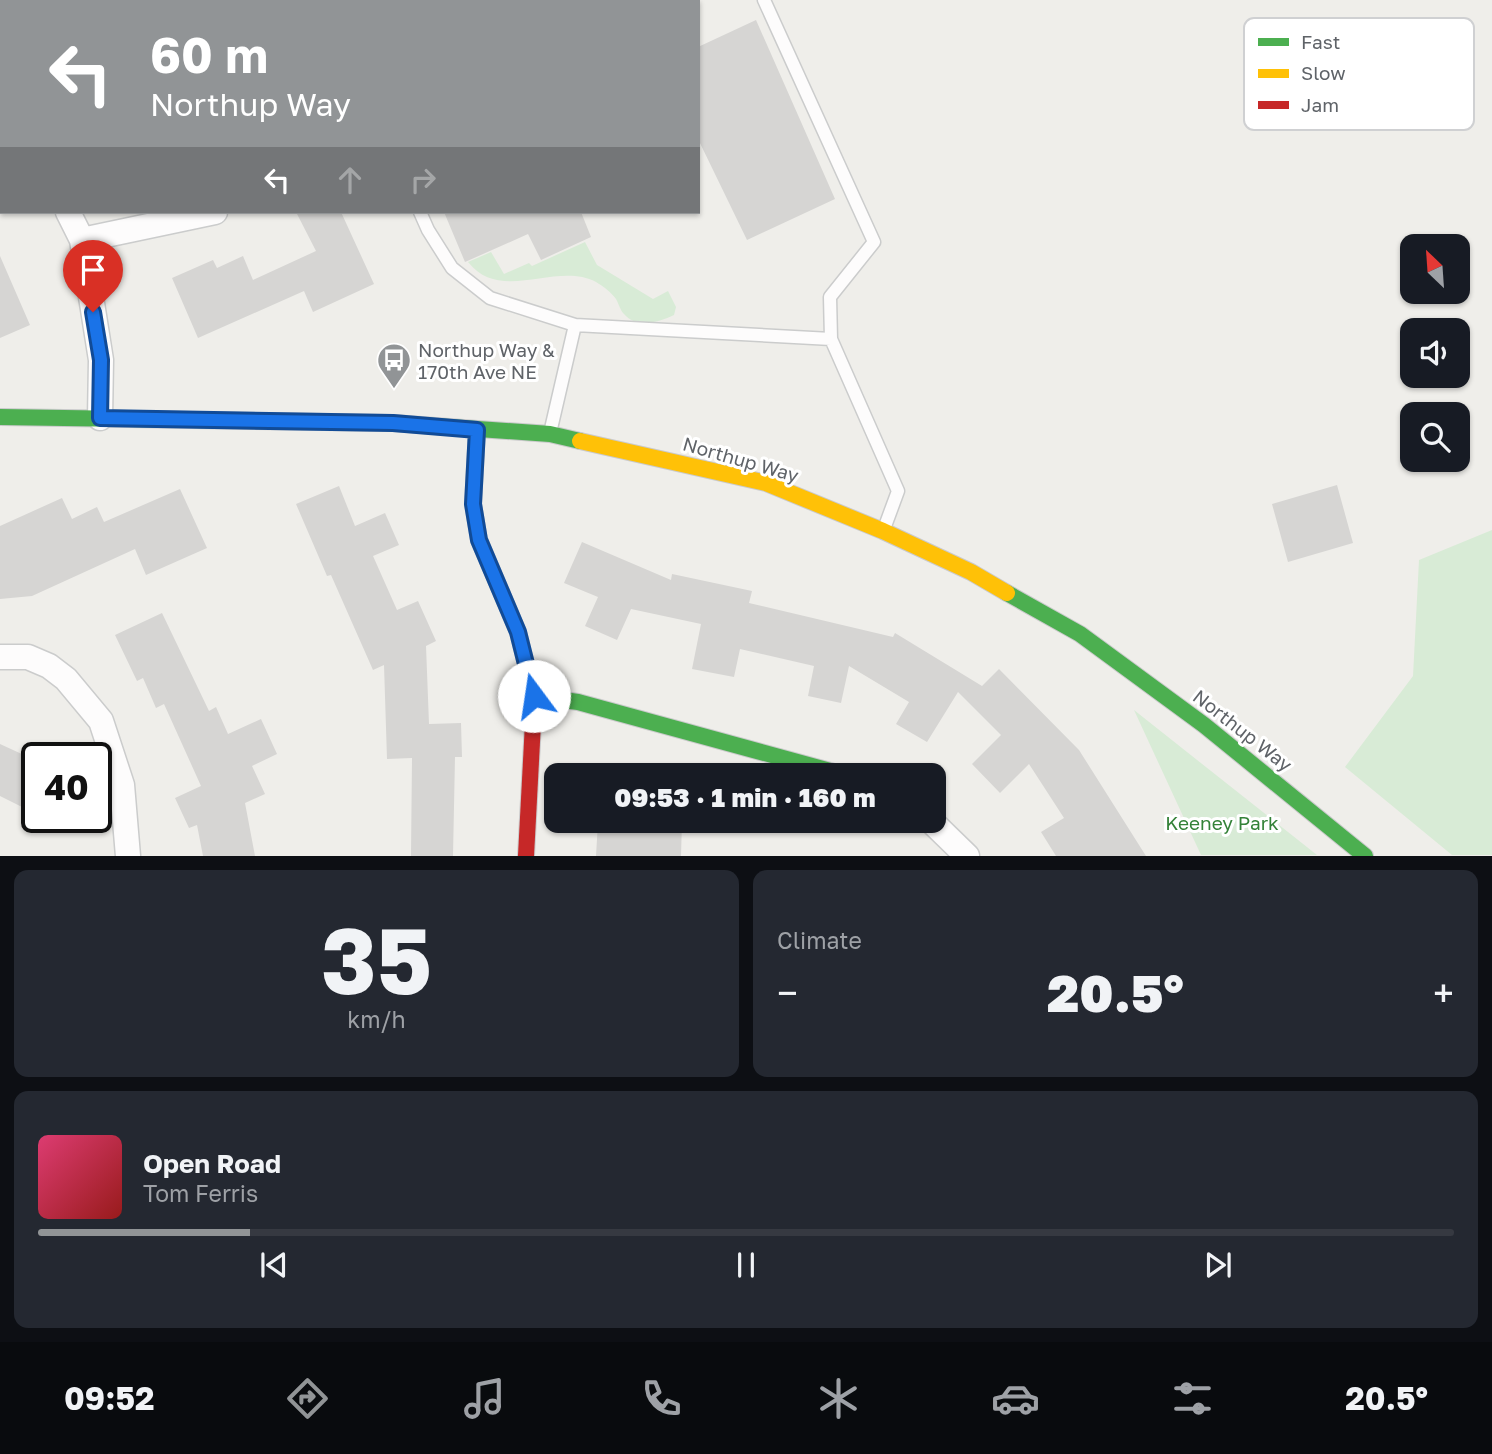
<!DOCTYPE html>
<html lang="en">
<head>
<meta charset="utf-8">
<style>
  :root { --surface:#171b24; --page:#242831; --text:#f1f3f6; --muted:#9ea1a6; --line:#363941; --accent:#919496 }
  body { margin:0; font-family:"Golos Text",sans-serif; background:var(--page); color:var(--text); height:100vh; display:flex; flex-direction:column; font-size:26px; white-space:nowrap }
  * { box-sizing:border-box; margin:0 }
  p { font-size:23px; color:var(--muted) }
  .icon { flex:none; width:38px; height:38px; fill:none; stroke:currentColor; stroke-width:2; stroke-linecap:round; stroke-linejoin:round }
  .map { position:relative; height:856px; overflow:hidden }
  .side { display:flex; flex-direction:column; gap:14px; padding:14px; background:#0d0f14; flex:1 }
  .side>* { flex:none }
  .hud { position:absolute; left:0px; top:0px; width:700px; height:214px; box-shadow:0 2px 5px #0004; background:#919496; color:#fff; overflow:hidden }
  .needle { width:46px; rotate:335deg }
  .controls { position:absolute; left:1400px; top:234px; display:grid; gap:14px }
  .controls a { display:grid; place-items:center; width:70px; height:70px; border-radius:14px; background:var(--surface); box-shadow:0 2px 5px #0004; font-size:35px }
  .speed { position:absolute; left:21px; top:742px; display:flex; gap:14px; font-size:35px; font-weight:700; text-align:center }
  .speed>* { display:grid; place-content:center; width:91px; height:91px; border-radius:50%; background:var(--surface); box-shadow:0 2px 5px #0004; line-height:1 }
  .speed .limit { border:4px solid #111; border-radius:10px; background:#fff; color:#111 }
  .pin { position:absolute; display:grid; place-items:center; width:60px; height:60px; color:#fff; margin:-72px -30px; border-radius:50% 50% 50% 0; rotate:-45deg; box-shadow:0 0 7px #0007 }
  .pin .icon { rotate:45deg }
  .me { position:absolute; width:77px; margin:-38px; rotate:346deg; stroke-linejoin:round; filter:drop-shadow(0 0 5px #0008) }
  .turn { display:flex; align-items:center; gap:24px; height:147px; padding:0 35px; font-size:32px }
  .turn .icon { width:91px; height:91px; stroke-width:2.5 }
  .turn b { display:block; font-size:49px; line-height:60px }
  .lanes { display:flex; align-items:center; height:66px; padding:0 35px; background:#0003; justify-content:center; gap:35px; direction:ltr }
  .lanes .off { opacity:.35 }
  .big { font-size:52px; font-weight:800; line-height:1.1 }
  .side .tile { flex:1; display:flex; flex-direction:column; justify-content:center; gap:10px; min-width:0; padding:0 24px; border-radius:14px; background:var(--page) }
  .side .dial { align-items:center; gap:0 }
  .dial b { font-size:91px; line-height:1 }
  .song { display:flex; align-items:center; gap:21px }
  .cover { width:84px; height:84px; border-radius:10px; background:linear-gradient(135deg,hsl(340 70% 55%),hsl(0 70% 35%)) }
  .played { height:7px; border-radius:4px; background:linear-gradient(90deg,var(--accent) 15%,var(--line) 15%) }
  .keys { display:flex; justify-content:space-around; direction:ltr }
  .heat { display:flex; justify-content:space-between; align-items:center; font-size:38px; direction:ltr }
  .side .tiles { flex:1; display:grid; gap:14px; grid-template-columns:1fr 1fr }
  .tile:last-child { grid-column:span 2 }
  .trip { position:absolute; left:544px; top:763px; width:402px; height:70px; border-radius:14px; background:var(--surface); box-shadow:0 2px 5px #0004; font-weight:800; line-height:70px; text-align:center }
  .tabs { display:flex; height:112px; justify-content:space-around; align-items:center; background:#090b0e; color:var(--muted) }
  .tabs .icon { width:49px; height:49px }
  .tabs .on { color:var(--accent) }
  .tabs b { font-size:32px; color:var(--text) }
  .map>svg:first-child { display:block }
  .green { fill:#d8ebd6 }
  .building { fill:#d6d5d3 }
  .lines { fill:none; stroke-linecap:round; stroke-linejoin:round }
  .lane-casing { stroke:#cbcccc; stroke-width:15 }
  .street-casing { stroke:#cbcccc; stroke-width:27 }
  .fast-casing { stroke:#cacacb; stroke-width:18 }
  .slow-casing { stroke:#cacacb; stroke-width:18 }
  .jam-casing { stroke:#cacacb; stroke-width:18 }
  .lane { stroke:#fdfcfc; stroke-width:12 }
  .street { stroke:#fdfcfc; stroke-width:24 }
  .fast { stroke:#4caf50; stroke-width:16 }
  .slow { stroke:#ffc107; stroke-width:16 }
  .jam { stroke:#c62828; stroke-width:16 }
  .route-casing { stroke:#114b97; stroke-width:18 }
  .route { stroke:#1a73e8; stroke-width:12 }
  .labels { text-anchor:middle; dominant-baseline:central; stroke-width:6; stroke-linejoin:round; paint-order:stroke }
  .poi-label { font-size:19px; fill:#5f6368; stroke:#fff; text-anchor:start }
  .street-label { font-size:19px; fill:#5f6368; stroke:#fff }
  .park-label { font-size:19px; fill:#348238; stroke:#fff }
  .key { fill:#fff; stroke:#cfd0d2; stroke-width:2 }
  .key-label { font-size:19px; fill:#5f6368 }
</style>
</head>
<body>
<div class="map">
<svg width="1492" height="856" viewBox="0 0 1492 856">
  <rect width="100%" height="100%" fill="#efeeea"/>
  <!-- green -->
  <path class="green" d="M585,242L597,265L653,299L668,291L676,307L674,315C659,322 637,329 624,314C620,310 619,304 616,299C612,293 603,286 596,282C556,261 501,304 468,262L491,252L504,274L529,263L532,266Z
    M1492,530V855H1452L1345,767L1413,676L1419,560Z
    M1134,710L1317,855H1201Z"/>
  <!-- building -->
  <path class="building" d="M756,20L835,199L747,240L698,139V47Z
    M296,212H341L374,284L313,312L304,291L198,338L172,278L213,260L217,268L243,256L253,280L316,251Z
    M444,212H581L591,237L541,260L528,234L465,262Z
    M0,256L30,325L0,338Z
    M1337,485L1353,543L1288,562L1272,504Z
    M339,486L355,526L385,513L399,545L373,556L397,610L418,601L436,641L426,646L429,724L461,723L462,757H455L453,856H411L412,758L387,759L384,665L373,670L331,575L327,576L296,504Z
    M180,489L207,548L146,575L135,549L32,596L0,599V526L62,498L72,519L97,507L104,522Z
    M582,542L671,580L672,574L752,591L749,603L893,637L895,633L982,686L999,669L1079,750L1146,856H1056L1041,832L1064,818L1029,764L1000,793L972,764L1001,735L958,692L927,742L896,724L909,702L849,666L841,703L808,696L814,666L740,649L734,677L692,669L701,624L631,609L617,640L585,626L598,597L564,583Z
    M162,613L209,711L216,707L228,734L261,719L277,754L252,766L265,794L245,803L255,856H203L197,825L189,828L175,798L201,786L164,704L156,708L143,678L137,681L115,635Z
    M0,744L37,761V777L22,807L0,796Z
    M639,821H682L681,856H596L598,822L639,824Z"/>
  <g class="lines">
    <!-- lane casing -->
    <g class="lane-casing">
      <path id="lane" d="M326,0L327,2
        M420,212L428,230L452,268L490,298L575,325L831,339L830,297L874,242L764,0
        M831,339L898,491L884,529
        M550,433L575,325"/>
    </g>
    <!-- street casing -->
    <g class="street-casing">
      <path id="street" d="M0,73L2,77
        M68,212L82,240L101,360L100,418
        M82,240L215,212
        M0,657H28L49,666L66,679L101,721L122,785L128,856
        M931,821L967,856"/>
    </g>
    <!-- fast casing -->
    <g class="fast-casing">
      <path id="fast" d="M0,417L393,423L550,434L580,441
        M1007,593L1080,634L1204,725L1365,856
        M534,696L578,702L845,775"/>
    </g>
    <!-- slow casing -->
    <g class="slow-casing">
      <path id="slow" d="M477,430L473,504L479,540L518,632L534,696V704
        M580,441L766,483L883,531L971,572L1007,593"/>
    </g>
    <!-- jam casing -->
    <g class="jam-casing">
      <path id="jam" d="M526,856L534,704"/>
    </g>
    <!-- lane -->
    <use href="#lane" class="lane"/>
    <!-- street -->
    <use href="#street" class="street"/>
    <!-- fast -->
    <use href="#fast" class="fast"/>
    <!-- slow -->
    <use href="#slow" class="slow"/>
    <!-- jam -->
    <use href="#jam" class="jam"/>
  </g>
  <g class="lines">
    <!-- route casing -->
    <g class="route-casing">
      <path id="route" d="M93,312L101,360L100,418L393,423L477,430L473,504L479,540L518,632L534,696"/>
    </g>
    <!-- route -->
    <use href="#route" class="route"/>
  </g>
  <!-- icons -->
  <defs>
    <g id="bus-pin" transform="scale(1.75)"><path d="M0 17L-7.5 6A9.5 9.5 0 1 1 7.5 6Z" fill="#919496" stroke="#fff"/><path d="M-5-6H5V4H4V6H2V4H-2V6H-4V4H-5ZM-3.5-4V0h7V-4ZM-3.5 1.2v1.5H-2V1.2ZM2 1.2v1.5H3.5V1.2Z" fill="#fff"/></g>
  </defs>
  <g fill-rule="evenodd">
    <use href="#bus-pin" x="394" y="360"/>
  </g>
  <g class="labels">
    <!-- poi labels -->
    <g class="poi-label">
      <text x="418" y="349">Northup Way &amp;<tspan x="418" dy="22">170th Ave NE</tspan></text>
    </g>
    <!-- street labels -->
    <g class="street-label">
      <text transform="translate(741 459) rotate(16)">Northup Way</text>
      <text transform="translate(1243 730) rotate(38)">Northup Way</text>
    </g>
    <!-- park labels -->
    <g class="park-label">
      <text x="1222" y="822">Keeney Park</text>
    </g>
  </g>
  <!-- legend -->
  <rect x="1244" y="18" width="230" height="112" rx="10" class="key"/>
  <rect x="1258" y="38" width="31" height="8" fill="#4caf50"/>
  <rect x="1258" y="69" width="31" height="9" fill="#ffc107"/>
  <rect x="1258" y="101" width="31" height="8" fill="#c62828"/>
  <g class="key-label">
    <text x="1301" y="49">Fast</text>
    <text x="1301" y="80">Slow</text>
    <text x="1301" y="112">Jam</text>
  </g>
</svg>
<div class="controls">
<a><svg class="needle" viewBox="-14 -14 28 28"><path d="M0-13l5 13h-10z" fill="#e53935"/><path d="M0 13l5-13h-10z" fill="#9ea1a6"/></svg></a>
<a><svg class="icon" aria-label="sound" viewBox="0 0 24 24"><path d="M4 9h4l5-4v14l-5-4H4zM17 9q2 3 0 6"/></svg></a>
<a><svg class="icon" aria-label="search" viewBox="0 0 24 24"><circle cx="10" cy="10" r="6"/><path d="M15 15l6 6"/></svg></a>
</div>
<div class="speed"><div class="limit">40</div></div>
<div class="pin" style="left:93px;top:312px;background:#d93025"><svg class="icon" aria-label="arrive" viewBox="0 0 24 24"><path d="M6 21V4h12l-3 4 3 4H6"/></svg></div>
<svg class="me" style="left:534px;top:696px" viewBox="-20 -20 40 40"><circle r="19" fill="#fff"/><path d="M0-13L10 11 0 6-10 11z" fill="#1a73e8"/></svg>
<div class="trip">09:53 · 1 min · 160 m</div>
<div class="hud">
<div class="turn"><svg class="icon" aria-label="left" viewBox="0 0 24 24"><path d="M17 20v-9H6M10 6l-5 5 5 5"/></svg><div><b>60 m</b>Northup Way</div></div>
<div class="lanes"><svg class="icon" aria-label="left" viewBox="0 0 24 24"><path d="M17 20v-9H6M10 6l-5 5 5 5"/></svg><svg class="icon off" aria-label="ahead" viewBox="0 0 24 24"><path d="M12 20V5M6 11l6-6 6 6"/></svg><svg class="icon off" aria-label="right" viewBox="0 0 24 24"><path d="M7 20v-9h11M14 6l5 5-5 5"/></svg></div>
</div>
</div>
<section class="side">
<div class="tiles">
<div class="tile dial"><b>35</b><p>km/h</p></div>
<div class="tile"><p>Climate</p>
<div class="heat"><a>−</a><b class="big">20.5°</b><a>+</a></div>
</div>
<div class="tile">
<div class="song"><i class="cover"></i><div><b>Open Road</b><p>Tom Ferris</p></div></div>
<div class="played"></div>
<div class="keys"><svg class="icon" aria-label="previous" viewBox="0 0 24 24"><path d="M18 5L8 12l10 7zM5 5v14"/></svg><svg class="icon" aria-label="pause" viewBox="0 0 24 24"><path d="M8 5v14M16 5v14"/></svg><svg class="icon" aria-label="next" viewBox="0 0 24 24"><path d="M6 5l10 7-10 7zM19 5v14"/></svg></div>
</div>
</div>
</section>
<nav class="tabs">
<b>09:52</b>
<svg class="icon on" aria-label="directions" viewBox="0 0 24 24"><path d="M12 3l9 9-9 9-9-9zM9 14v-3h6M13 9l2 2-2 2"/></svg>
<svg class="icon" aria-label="music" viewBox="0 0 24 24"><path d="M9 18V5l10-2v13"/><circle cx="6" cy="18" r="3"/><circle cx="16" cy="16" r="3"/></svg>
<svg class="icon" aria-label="phone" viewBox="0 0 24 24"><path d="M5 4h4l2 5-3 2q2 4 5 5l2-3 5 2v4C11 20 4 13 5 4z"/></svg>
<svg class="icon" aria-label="climate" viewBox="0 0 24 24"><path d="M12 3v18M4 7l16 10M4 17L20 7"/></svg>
<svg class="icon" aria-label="car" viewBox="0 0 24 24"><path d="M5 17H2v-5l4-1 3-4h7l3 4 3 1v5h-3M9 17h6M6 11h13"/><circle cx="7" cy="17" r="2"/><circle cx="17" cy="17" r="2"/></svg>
<svg class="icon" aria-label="filters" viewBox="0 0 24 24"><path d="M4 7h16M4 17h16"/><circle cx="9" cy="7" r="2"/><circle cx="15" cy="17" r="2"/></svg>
<b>20.5°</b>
</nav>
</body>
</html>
